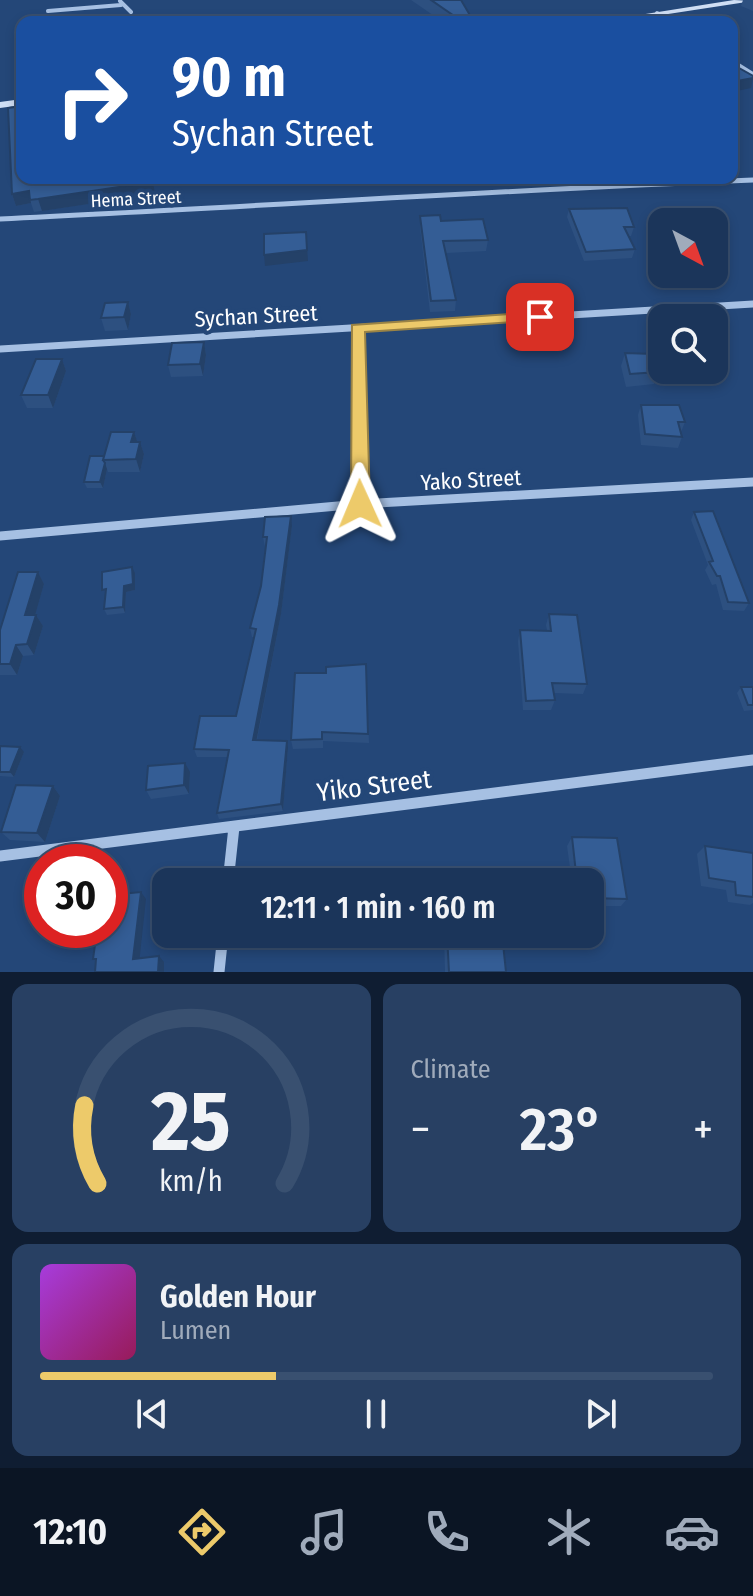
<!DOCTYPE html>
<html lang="en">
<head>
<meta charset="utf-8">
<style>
  :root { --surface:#1b355a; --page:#284063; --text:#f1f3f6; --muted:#a0abbb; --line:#395070; --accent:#edca6a }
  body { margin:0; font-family:"Fira Sans Condensed",sans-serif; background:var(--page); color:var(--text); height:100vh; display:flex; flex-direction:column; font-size:30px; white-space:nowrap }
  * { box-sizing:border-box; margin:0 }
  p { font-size:26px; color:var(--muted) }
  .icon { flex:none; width:44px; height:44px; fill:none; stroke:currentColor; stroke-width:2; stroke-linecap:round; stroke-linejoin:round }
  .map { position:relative; height:972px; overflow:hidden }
  .sheet { display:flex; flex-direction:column; gap:12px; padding:12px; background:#0f1d32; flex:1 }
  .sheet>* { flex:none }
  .guide { position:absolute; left:16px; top:16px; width:722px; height:168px; border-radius:16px; box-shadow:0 4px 12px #0003,0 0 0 2px var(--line); background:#1a4fa0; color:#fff; overflow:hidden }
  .needle { width:52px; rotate:139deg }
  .fabs { position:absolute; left:648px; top:208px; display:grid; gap:16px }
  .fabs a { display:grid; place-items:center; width:80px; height:80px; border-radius:16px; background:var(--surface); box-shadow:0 4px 12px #0003,0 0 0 2px var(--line); font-size:40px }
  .speed { position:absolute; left:24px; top:844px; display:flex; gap:16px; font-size:40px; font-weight:700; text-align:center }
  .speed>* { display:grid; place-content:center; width:104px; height:104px; border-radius:50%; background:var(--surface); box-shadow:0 4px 12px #0003,0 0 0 2px var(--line); line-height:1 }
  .speed .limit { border:12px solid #d22; background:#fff; color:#111 }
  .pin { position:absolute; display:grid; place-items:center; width:68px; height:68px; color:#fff; margin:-34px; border-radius:16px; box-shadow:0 4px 12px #0006 }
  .me { position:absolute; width:88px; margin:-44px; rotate:359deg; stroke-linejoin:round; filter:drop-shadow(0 0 6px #0008) }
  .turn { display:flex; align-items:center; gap:28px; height:168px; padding:0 24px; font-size:36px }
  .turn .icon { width:104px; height:104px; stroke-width:2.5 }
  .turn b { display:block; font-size:56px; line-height:68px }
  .big { font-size:60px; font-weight:600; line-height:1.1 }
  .sheet .widget { flex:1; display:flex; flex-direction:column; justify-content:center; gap:12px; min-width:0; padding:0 28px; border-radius:16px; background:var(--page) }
  .sheet .dial { align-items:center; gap:0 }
  .dial svg { height:208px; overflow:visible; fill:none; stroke:var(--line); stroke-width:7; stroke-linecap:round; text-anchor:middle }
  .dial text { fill:var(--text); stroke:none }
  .song { display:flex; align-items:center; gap:24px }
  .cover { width:96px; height:96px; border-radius:12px; background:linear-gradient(135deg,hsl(280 70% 55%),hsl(330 70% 35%)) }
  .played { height:8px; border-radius:4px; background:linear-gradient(90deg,var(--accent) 35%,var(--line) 35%) }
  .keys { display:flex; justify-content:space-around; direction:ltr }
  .heat { display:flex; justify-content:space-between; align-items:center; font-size:44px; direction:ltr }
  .sheet .tiles { flex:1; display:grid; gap:12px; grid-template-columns:1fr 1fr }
  .widget:last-child { grid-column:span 2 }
  .trip { position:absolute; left:152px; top:868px; width:452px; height:80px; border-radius:16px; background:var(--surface); box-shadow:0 4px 12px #0003,0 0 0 2px var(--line); font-weight:600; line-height:80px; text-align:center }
  .dock { display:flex; height:128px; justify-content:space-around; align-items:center; background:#0b1524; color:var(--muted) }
  .dock .icon { width:56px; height:56px }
  .dock .active { color:var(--accent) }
  .dock b { font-size:36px; color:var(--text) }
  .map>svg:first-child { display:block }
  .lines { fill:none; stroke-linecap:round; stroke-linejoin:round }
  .street-far4 { stroke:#a6c0e3; stroke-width:4 }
  .street-far3 { stroke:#a6c0e3; stroke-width:5 }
  .street-far2 { stroke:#a6c0e3; stroke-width:7 }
  .street-far1 { stroke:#a6c0e3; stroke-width:9 }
  .street { stroke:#a6c0e3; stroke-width:11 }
  .secondary { fill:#cfdef4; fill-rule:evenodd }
  .wall { fill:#2d5080 }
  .shaded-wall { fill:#244168 }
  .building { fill:#345d95; stroke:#244168; stroke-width:2 }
  .route { fill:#edca6a; stroke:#9a8345; stroke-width:2 }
  .labels { text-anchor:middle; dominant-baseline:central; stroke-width:8; stroke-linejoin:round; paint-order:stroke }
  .far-street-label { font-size:18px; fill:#fff; stroke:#244778 }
  .street-label { font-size:22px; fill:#fff; stroke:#244778 }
  .near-street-label { font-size:26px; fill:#fff; stroke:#244778 }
</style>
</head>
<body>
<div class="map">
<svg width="753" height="972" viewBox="0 0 753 972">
  <rect width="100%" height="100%" fill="#244778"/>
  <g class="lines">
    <!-- street-far4 -->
    <path class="street-far4" d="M120,1L131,12
      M48,11L121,5
      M657,13L671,22
      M732,61L753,74"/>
    <!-- street-far3 -->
    <path class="street-far3" d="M0,219C251,207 502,190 753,180"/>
    <!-- street-far2 -->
    <path class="street-far2" d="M357,328L359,451
      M0,349L753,304"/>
    <!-- street-far1 -->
    <path class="street-far1" d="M359,449L360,504
      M0,536L360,504L753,482"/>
    <!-- street -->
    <path class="street" d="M0,856L753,760
      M228,882L234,827
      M219,972L223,934"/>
    <!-- secondary -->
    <path class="secondary" d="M734,0L753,1L616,22H595Z
      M22,99V105L0,108V102Z"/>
  </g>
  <!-- wall -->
  <path class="wall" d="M411,0H461L474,22H443Z
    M743,0H753V11L741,6Z
    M12,194H155L34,212L31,203L16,206Z
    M569,209L634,227L631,236H628L635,249L632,258L584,261L567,217Z
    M420,216L441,221L488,240L486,251L446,253L456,300L455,311L430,312L420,227Z
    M128,302L131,314L128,330L105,331L101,318Z
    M204,342L206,355L203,376L171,377L168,365Z
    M625,353L658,372L654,384L626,387L621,366Z
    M62,359L66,371L53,408H27L21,395Z
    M641,405L685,422L681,432L682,437L678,448L641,445L638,415Z
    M134,432L137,442H140L144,454L140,472H108L107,469L103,488H87L84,482L104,456Z
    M694,512L749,603L744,611L723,610L716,584L712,585L705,570L708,565L691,520Z
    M292,526L281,614L257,740L288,748L283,811L219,819L217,813L228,757H197L194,749L236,716L254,637H252L250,628L261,586L266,547H265L263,537Z
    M38,572L44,584L35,615H36L43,626L34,655L23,656L17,675H0V630Z
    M135,573V590L126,592L125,613L107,615L104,609L106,596H105Z
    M549,614L587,684L583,694L554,693L555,700L551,710H523L518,641L520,630H547L546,625Z
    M366,664L369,743L323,741V748L293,749L291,740L326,673Z
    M741,687H753V710L744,711L737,693Z
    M0,746L24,752L14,777L0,776Z
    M190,772L189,794L151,799L146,790Z
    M53,786L60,796L45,842L10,840L1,832Z
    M572,837L627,899L621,906H590V882H572L567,846Z
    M705,846L753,853V903L750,905L728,902L726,890L701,886L697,854Z
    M444,934H502L506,972H445Z"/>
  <!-- shaded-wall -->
  <path class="shaded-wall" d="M753,78L751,88L732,92V82Z
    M575,178H590L575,181Z
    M153,182L155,194L42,211L38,199Z
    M29,191L31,203L16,206L12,194Z
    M306,232L308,261L265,266L264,255Z
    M128,302L131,314L128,330L124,317Z
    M204,342L206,355L203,376L200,364Z
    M62,359L66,371L53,408L48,395Z
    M134,432L138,444L131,442Z
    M140,442L144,454L140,472L136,459Z
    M105,463L107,469L103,488L100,482Z
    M291,516L292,526L281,614L255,748L253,740Z
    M132,567L135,573V590L126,592L125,613L123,607L124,586Z
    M38,572L44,584L32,626L25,615Z
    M36,615L43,626L34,655L27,644Z
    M16,645L23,656L17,675L10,664Z
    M287,741L288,748L283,811L281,804Z
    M20,747L24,752L14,777L10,772Z
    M185,763L190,772L189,794L184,785Z
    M53,786L60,796L45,842L37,833Z
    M141,892L146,899L139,964L133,959Z
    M159,956L164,962V972H158Z"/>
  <!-- building -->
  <path class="building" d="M431,0H461L474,22H463Z
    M650,16L660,22H614Z
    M732,64L753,76V78L732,82Z
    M22,106V178H152L153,182L38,199L30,200L29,191L12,194L8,108Z
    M627,208L634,227H624L635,249L586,252L569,209Z
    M440,215L441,221L483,219L488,240L443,241L456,300L431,301L420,216Z
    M306,232L307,250L264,255V234Z
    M128,302L124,317L101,318L105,303Z
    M204,342L200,364L168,365L172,343Z
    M625,353L654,354L658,372L630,374Z
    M36,359H62L48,395H21Z
    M641,405H679L685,422H678L682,437L645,434Z
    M111,432H134L131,442H140L136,459L103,460Z
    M90,456H104L103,460L105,463L100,482H84Z
    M713,511L749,603L728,602L720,576H717L709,562L713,561L694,512Z
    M291,516L279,605L253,740L287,741L281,804L217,813L229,750L194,749L200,716H236L256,629L250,628L261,586L267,537H263L265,517Z
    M132,567L133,584L124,586L123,607L104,609L106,589L102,590V572Z
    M18,572H38L25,615H36L27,644L16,645L10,664H0V630Z
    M549,614L577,615L587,684L552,683L555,700L526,701L520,630L551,631Z
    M366,664L368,734L322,732V739L291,740L295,673H326V667Z
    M741,687H753V705H748Z
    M0,746L20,747L10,772H0Z
    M185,763L184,785L146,790L148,766Z
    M16,785L53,786L37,833L1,832Z
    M572,837L617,838L627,899L590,898V882H577Z
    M705,846L753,853V897L736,895L735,882L709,878Z
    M141,892L133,959L159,956L158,972H95L96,959H93L97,930H110V895Z
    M447,934H502L506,972H449Z"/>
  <!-- route -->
  <path class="route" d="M540,312L547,317L545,320L365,332L370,504L367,509H354L351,504L352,325Z"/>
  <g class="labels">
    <!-- far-street labels -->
    <g class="far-street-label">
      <text transform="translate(136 199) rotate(-3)">Hema Street</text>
    </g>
    <!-- street labels -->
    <g class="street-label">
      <text transform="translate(256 316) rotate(-3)">Sychan Street</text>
      <text transform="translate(471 480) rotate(-3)">Yako Street</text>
    </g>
    <!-- near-street labels -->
    <g class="near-street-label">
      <text transform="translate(374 786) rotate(-7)">Yiko Street</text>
    </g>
  </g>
</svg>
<div class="fabs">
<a><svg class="needle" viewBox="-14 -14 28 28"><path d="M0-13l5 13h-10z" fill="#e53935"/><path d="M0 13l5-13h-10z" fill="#a0abbb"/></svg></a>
<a><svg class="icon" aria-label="search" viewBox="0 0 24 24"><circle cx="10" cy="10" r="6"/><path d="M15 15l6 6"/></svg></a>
</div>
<div class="speed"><div class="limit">30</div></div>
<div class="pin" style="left:540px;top:317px;background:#d93025"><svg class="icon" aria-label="arrive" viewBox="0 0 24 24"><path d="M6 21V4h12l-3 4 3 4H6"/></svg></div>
<svg class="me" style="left:360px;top:504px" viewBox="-20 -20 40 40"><path d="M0-17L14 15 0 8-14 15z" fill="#edca6a" stroke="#fff" stroke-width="4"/></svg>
<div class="trip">12:11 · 1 min · 160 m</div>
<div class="guide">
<div class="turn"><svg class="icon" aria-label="right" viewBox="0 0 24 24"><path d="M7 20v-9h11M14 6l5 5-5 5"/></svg><div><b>90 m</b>Sychan Street</div></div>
</div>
</div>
<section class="sheet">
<div class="tiles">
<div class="widget dial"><svg viewBox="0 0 100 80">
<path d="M14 69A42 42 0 1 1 86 69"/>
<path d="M14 69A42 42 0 0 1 9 39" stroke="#edca6a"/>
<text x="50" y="56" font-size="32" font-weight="700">25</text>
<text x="50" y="72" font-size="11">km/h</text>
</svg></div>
<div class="widget"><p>Climate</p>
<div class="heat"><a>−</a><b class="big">23°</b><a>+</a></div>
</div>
<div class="widget">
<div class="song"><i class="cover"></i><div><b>Golden Hour</b><p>Lumen</p></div></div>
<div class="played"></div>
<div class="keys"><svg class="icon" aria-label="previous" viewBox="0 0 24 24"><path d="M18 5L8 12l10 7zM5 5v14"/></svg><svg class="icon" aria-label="pause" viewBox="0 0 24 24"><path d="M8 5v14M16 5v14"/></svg><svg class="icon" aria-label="next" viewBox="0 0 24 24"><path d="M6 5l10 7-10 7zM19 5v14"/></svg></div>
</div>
</div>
</section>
<nav class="dock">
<b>12:10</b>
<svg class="icon active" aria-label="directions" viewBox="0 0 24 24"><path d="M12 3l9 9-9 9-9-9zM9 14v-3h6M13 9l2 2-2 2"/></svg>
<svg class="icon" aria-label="music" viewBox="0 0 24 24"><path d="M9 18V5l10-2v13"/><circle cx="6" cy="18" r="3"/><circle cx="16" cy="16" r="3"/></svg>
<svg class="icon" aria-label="phone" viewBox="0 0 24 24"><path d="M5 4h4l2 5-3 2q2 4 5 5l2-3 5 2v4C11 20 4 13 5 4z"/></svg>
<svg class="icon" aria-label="climate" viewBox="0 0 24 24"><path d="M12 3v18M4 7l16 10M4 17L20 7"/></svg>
<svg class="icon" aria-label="car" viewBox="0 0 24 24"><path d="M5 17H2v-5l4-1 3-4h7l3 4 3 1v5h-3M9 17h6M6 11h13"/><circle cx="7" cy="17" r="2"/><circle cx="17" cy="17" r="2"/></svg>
</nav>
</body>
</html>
